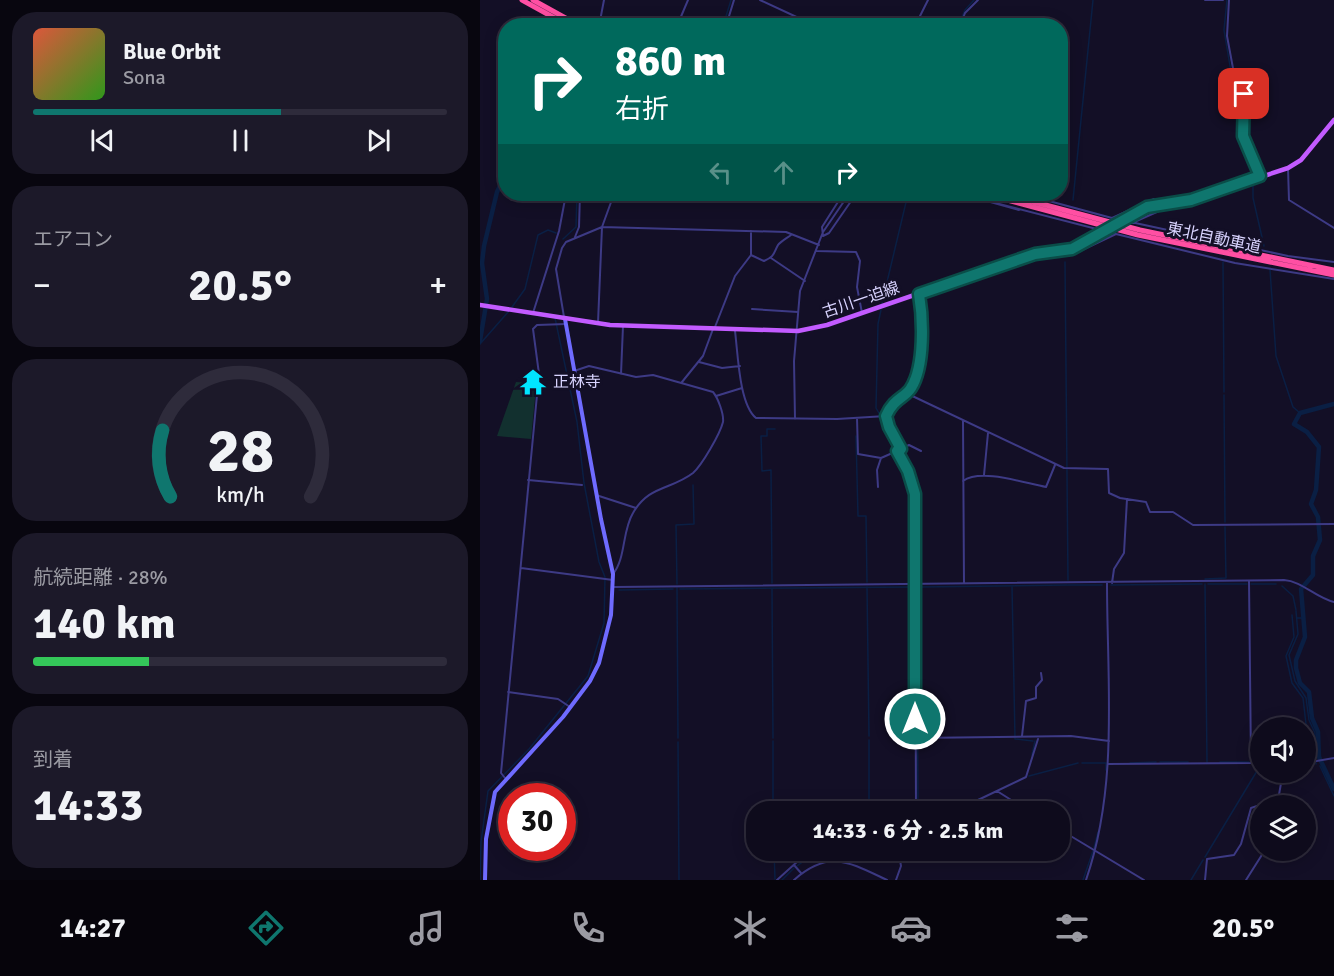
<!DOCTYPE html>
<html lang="ja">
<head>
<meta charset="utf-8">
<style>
  :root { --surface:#0e0b1c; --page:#1c1929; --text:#f1f3f6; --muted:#9b9ba3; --line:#2e2b3b; --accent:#0f766e }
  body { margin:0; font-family:Signika,"Noto Sans JP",sans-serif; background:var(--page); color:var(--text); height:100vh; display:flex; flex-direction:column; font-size:22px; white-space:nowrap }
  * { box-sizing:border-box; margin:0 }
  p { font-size:20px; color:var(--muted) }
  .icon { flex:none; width:33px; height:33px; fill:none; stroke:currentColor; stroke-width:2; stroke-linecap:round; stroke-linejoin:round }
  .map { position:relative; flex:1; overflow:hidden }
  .side { display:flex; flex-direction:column; gap:12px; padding:12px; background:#08060f; width:480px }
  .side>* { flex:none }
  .guide { position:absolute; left:18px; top:18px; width:570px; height:183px; border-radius:24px; box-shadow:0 3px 15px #0003,0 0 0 2px var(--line); background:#00695c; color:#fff; overflow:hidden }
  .buttons { position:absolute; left:770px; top:717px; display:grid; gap:12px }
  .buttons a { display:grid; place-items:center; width:66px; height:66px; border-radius:50%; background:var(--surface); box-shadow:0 3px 15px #0003,0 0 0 2px var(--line); font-size:30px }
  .speed { position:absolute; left:18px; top:783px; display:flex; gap:12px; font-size:30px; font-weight:700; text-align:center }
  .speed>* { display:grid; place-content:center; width:78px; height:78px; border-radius:50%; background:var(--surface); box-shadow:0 3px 15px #0003,0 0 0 2px var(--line); line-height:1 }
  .speed .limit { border:9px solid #d22; background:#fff; color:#111 }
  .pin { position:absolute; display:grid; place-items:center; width:51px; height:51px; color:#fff; margin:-26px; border-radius:12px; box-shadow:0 3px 9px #0006 }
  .me { position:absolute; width:66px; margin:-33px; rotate:0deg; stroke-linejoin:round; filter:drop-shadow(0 0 4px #0008) }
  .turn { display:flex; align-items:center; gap:21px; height:126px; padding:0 18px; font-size:27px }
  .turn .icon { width:78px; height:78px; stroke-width:2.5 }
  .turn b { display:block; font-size:42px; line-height:51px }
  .lanes { display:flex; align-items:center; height:57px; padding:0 18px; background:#0003; justify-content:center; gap:30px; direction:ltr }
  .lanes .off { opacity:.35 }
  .big { font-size:45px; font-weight:800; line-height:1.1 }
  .side .card { flex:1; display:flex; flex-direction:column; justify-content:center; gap:9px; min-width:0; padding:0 21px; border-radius:24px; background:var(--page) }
  .side .dial { align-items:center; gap:0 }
  .dial svg { height:156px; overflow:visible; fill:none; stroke:var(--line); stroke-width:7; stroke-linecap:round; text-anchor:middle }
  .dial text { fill:var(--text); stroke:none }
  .song { display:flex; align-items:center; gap:18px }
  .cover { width:72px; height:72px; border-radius:9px; background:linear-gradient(135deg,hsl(10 70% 55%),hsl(110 70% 35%)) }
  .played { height:6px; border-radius:3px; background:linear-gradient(90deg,var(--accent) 60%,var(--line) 60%) }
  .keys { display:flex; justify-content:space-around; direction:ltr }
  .heat { display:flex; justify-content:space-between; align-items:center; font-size:33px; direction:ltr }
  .charge { height:9px; border-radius:4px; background:linear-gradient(90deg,#34c759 28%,var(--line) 0) }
  .trip { position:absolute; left:266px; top:801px; width:324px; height:60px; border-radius:24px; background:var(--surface); box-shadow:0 3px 15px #0003,0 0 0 2px var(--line); font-weight:800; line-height:60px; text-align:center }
  .menu { display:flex; height:96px; justify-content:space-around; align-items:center; background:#06040b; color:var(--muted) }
  .menu .icon { width:42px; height:42px }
  .menu .on { color:var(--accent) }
  .menu b { font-size:27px; color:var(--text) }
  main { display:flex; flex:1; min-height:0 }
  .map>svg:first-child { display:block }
  .green { fill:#12302f }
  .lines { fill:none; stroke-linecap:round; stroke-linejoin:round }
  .stream { stroke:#0a1f44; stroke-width:1.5 }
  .river { stroke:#0a1f44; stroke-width:4.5 }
  .street { stroke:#3d3a85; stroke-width:2 }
  .secondary { stroke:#6f6bff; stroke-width:4 }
  .primary { stroke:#c25bff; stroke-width:4.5 }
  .highway { stroke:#ff4fa3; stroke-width:5 }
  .primary-bridge { stroke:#c25bff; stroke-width:4.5 }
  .route-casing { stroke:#0a4d48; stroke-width:15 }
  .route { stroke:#0f766e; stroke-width:10 }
  .labels { text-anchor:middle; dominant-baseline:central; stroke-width:6; stroke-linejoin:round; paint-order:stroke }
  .street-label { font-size:16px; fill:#d9d4ff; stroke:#130f26 }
  .poi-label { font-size:16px; fill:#d9d4ff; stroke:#130f26; text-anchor:start }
</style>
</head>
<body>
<main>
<section class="side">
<div class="card">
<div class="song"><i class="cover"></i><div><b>Blue Orbit</b><p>Sona</p></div></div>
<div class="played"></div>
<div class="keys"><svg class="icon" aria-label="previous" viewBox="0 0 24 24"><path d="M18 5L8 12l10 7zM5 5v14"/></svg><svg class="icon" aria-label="pause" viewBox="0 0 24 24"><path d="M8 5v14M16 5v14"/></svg><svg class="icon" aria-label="next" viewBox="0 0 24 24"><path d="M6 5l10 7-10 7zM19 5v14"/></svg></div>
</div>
<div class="card"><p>エアコン</p>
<div class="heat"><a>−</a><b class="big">20.5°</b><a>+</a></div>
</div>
<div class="card dial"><svg viewBox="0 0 100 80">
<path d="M14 69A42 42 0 1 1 86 69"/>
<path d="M14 69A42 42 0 0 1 10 35" stroke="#0f766e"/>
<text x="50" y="56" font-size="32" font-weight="700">28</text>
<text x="50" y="72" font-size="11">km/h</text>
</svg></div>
<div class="card"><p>航続距離 · 28%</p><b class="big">140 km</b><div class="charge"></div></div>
<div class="card"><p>到着</p><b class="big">14:33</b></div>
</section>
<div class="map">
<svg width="854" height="880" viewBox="0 0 854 880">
  <rect width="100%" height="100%" fill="#130f26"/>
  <!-- green -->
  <path class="green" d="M36,382L50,383V387L56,388L51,439L17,436Z"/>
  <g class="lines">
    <!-- stream -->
    <path class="stream" d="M747,0L744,30L752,78L762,97L759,134L773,172V198L784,246
      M243,26L251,0
      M478,26L485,10L494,0
      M593,200L613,0
      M83,239L96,227L97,194
      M585,262L588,580
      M743,262L744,392
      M790,270L796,356L813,407L820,413
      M402,303L428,194
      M32,307L45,289L58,235L68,230L76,233
      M401,310L398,324L396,408L423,455L434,485L438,507L436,582
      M0,344L29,311
      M744,395L745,522
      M376,436L378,516H386L387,582
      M725,579L746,578L745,527
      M292,583L291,470L282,471L281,436H287V429H295
      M197,584L196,525L214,524L213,485
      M725,584L727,762
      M728,584H767
      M771,584H796
      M588,585H622
      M631,585L722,584
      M532,586L535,739L553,741
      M802,586L813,596L816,610
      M387,587L389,736
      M440,587L587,585
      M197,588L198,738
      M200,589L432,587
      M292,589L293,738
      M139,590L193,589
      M816,611L818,634L809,655L815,681L826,698L829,720L835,733V760
      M812,615L814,637L806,656L812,683L823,698L826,724L832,734L830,761H825
      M817,618H823
      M437,623L438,812
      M389,740V812
      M293,741V812
      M198,742L199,880
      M552,755L555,741
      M680,762H708
      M740,762H769
      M772,762L780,761
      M602,763H626V770
      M650,763L676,762
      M836,763V764
      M840,766L854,796
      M549,776L598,763
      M487,812L499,799
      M614,848L618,832
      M294,850L295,879
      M420,856L433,850
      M725,857L780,766
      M317,866C347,839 387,873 418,856
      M0,880L1,842L8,791L49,749L108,676L124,623L125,577L119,562L104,483L97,422L75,318
      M302,880L314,868
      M603,880L613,851
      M711,880L723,860"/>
    <!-- river -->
    <path class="river" d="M0,341L7,299L2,263L4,246L17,192L26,173
      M854,404L820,413L814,424L827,432L839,447L836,490L831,504L838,517L840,540L833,556V575L821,589L825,637L816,660V668L820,683L829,692L832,718L838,732L839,757L854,789"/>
    <!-- street -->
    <path class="street" d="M280,0L336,26
      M725,0H743
      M749,0L747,36L755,79L764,94L761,125L780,176
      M438,17L457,26
      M119,26L124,0
      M197,26L208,0
      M246,26L254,0
      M435,26L448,0
      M480,26L485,13L498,0
      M808,168L809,200L854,228
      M363,194L342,227L343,236L349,233L376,194
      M543,194L632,218L674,199L681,203
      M488,196L636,234
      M496,198L539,210
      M632,218L808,256L854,262
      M652,223L679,211L709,205L720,199
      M95,237L99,227L100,194
      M592,249L598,252L636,234L755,263L854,279
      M337,251L376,252L380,261L377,287L382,313
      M271,255L284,261C295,256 293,254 298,245C300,242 307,238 311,235
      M291,258L325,281
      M272,309L318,312
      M53,313L79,231L86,194
      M84,317L76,269L82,248L86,242L122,227L306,232L339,245
      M118,323L122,227L134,194
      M235,327L255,276L271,255V231
      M255,331C258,354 259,404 276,418L357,419L406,416
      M219,362L242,368L260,366
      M94,371L109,366L156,377L173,375L233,392C238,398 244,414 243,422C240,434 222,465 213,473C191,490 169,485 153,513C142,531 146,558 133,574
      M141,374L143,326
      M202,382L223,356L233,329
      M426,393L584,468L628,469L629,493L640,498L666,502L670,512H693L713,525L854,524
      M236,396L262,388
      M377,418L378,454L401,458
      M315,419L314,361L320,291L343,232L369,194
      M483,421L484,583
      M421,449L429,445L441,451
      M504,475L508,433
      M48,480L102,485
      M483,481C501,468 544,483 566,487L575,465
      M398,487L397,470L401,458L417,451
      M116,495L156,508
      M41,568L133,580
      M769,581L771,763H780
      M632,583L634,569L644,553L647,499
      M134,587L804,580C822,581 836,598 854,602
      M28,692L78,699L90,707
      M542,736L546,701L556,698V687L562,680L561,673
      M436,738L591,736L629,741
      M825,763L854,758
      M628,764L770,763
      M25,778L21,773L59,374L53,329L57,325L86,324
      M517,791L550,812
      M797,806L803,772
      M436,812L435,500L428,471L417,451L421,449L409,427L406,416C414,398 425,398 431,388C445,366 443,318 439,294
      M489,812L498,800L546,777L558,739
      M579,829L664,880
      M314,865L321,873
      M297,880L318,861L329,855L360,851L397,857L428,850
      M314,880C349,849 369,862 407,880
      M416,880L421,866L419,854
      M606,880C639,785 627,682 627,583
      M725,880L727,859L754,855L761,844L771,808L798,799
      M766,880L785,850"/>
    <!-- secondary -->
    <path class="secondary" d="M5,880L6,839L15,792L83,717L110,681L119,663L131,615L133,574L121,519L85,319"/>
    <!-- primary -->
    <path class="primary" d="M648,218L674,205L711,200L808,168L821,160L854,120
      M0,305L130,325L318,331L347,325L539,259L592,249L619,234"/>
    <!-- highway -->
    <path class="highway" d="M42,0L89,26
      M53,0L100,26
      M505,194L658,235L854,275
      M524,194L660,230L854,270"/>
    <!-- primary-bridge -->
    <path class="primary-bridge" d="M619,234L648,218"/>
  </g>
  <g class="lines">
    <!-- route casing -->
    <g class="route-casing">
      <path id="route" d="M435,719V494L428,471L417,451L421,449L409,427L406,416C414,398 425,398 431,388C445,366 443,318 439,294L555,254L592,249L667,207L711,200L780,176L763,136L764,94"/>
    </g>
    <!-- route -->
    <use href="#route" class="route"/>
  </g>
  <!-- icons -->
  <defs>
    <g id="temple-bare" transform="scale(2.07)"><path d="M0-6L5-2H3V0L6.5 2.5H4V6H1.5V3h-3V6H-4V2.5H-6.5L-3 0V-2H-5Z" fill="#00e5ff" stroke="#130f26" stroke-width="2.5" paint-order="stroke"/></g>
  </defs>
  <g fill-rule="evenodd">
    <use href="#temple-bare" x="53" y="382"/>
  </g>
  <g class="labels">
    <!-- street labels -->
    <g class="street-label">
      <text transform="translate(734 238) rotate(12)">東北自動車道</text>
      <text transform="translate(381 300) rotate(-19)">古川一迫線</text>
    </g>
    <!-- poi labels -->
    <g class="poi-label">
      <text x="73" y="382">正林寺</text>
    </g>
  </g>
</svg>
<div class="buttons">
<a><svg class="icon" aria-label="sound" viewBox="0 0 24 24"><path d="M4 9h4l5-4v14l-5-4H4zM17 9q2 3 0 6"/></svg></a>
<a><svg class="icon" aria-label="layers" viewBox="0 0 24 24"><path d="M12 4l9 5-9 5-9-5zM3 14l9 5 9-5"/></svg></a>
</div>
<div class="speed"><div class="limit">30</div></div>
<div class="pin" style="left:764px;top:94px;background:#d93025"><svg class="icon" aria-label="arrive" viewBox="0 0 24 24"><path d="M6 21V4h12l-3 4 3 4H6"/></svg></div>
<svg class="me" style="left:435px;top:719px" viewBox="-20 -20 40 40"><circle r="17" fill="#0f766e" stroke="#fff" stroke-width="3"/><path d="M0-11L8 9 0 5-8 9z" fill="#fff"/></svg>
<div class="trip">14:33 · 6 分 · 2.5 km</div>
<div class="guide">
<div class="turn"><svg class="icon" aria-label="right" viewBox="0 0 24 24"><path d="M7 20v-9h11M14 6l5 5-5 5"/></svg><div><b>860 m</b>右折</div></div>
<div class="lanes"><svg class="icon off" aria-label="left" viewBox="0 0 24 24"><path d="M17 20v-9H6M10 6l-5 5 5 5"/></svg><svg class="icon off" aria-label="ahead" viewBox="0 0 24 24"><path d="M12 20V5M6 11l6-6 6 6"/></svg><svg class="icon" aria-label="right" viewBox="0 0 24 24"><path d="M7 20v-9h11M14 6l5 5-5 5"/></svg></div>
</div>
</div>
</main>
<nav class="menu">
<b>14:27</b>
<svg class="icon on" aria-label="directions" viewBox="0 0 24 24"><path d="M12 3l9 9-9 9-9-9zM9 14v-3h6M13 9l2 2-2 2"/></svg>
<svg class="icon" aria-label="music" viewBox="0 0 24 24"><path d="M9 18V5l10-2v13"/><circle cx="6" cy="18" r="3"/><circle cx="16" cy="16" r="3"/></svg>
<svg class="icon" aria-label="phone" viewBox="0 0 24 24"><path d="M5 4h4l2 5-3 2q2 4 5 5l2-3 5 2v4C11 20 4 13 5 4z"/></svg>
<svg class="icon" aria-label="climate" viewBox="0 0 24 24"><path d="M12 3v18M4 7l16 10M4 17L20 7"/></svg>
<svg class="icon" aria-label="car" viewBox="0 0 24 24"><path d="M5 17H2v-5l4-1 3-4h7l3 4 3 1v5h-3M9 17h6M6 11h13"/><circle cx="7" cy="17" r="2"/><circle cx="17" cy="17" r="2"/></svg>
<svg class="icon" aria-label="filters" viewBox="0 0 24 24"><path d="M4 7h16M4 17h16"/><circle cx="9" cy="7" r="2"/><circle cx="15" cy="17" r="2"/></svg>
<b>20.5°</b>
</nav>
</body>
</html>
